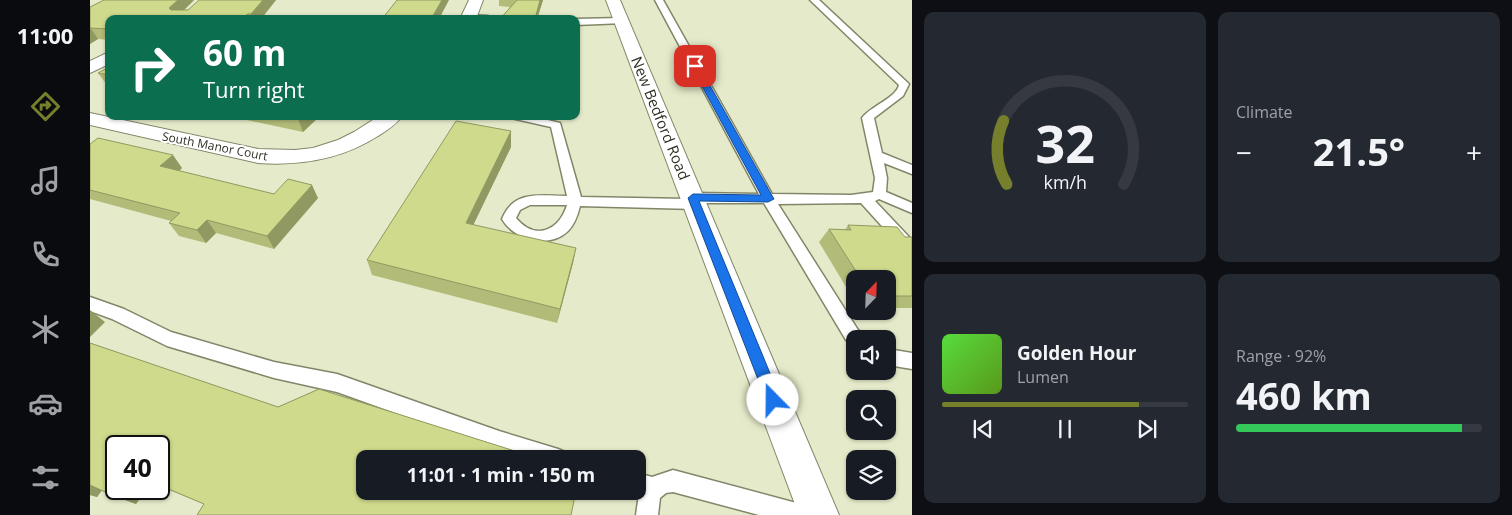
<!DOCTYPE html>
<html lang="en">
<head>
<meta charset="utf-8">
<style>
  :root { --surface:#171b24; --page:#242831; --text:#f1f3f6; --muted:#9ea1a6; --line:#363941; --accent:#767f2b }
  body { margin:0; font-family:"Open Sans",sans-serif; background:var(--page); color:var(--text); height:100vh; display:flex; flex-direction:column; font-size:19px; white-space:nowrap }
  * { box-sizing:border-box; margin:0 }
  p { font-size:16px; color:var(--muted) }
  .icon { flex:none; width:28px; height:28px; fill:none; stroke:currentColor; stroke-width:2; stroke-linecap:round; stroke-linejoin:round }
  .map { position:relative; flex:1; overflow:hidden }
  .details { display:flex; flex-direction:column; gap:12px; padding:12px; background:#0d0f14; width:600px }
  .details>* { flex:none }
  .banner { position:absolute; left:15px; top:15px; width:475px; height:105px; border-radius:10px; box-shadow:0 1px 4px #0004; background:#0b6e4f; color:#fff; overflow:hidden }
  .needle { width:32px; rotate:23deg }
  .buttons { position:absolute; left:756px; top:270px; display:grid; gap:10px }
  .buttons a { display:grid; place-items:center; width:50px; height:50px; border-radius:10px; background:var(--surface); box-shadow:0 1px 4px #0004; font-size:25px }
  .speed { position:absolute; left:15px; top:435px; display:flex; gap:10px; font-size:25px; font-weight:700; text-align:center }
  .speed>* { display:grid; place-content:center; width:65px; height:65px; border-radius:50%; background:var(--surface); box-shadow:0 1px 4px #0004; line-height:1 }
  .speed .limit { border:2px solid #111; border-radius:8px; background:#fff; color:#111 }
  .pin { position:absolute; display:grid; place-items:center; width:42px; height:42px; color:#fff; margin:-21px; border-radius:10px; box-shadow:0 2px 8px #0006 }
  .me { position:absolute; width:55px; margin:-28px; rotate:338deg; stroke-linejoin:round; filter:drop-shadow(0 0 4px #0008) }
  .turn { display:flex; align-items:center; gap:18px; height:105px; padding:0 15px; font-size:22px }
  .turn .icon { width:65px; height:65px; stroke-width:2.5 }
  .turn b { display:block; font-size:35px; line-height:42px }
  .big { font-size:38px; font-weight:700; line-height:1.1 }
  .details .widget { flex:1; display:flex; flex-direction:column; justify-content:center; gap:8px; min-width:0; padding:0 18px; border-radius:10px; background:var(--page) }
  .details .dial { align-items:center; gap:0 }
  .dial svg { height:130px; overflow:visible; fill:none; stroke:var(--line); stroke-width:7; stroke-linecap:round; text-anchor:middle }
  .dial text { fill:var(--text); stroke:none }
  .song { display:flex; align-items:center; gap:15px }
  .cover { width:60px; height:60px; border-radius:8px; background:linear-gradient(135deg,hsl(110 70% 55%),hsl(90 70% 35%)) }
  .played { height:5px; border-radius:2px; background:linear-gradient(90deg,var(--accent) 80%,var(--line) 80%) }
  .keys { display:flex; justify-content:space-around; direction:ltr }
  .heat { display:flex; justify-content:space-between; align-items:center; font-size:28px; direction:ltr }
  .charge { height:8px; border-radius:4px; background:linear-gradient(90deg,#34c759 92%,var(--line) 0) }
  .details .tiles { flex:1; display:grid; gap:12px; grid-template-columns:repeat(2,1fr) }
  .trip { position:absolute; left:266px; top:450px; width:290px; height:50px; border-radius:10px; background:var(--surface); box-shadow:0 1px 4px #0004; font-weight:700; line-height:50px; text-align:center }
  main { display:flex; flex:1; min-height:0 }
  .menu { display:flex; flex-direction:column; width:90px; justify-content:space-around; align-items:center; background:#090b0e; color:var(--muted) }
  .menu .icon { width:35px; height:35px }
  .menu .current { color:var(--accent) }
  .menu b { font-size:22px; color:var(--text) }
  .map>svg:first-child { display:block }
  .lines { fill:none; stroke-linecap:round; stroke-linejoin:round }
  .lane-casing { stroke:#818669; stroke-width:3 }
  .street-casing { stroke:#818669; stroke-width:2 }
  .secondary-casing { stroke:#818669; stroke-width:2 }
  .lane { fill:#fff; fill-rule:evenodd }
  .street { fill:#fff; fill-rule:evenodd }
  .secondary { fill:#fff; fill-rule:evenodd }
  .wall { fill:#b2bb78 }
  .shaded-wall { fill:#919962 }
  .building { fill:#cfda8c; stroke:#919962 }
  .route { fill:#1a73e8; stroke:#114b97 }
  .labels { text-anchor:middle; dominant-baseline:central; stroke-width:4; stroke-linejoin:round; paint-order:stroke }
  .far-street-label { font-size:12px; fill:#2e3023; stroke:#fff }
  .street-label { font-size:15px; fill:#2e3023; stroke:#fff }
</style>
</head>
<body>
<main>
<nav class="menu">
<b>11:00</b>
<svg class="icon current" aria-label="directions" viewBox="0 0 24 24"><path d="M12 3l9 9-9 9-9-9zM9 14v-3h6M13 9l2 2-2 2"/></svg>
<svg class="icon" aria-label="music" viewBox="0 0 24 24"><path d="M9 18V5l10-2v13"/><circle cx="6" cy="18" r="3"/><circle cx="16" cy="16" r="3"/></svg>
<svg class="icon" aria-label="phone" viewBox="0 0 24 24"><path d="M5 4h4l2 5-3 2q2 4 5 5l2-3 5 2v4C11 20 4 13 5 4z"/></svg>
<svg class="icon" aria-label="climate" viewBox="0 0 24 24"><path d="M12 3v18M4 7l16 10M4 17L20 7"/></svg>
<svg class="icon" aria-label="car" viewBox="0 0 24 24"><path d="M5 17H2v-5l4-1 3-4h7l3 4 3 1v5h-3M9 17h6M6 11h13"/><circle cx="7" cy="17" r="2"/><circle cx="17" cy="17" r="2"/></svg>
<svg class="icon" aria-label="filters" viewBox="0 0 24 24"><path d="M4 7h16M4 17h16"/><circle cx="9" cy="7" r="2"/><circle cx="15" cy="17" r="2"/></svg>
</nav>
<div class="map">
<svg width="822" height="515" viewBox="0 0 822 515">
  <rect width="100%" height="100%" fill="#e5ebca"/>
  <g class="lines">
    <!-- lane casing -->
    <g class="lane-casing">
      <path id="lane" d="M565,0H573L682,194L761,195L783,192L785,178L772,118C781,106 806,98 809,85L720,0H729L819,84L813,96L784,118L792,153L822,165V174L794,163L797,178L796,192L822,203V213L789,199L785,201L819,237L821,241L819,245L814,246L809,245L771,203L688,204L768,330L774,334L777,339H765V346L756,340L674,203H611L610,207L605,209L490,206C488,214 485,224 478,231C459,249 425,241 412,219C424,189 451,196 477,196L461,127L421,118L420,116H441L470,123L491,197L597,199L598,195L603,193L669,194ZM440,205H477C469,231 445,241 426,218L430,210Z
        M378,15L398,16L402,19H374Z
        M531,18L535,21L534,23L486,25V19Z
        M0,297L34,309L81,332L184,362L247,374L409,431L468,449L475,452L478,459H434L247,392L184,378L77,346L22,319L0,311Z
        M798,349L822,353V369L798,365Z
        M583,470L710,504L718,507L721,515H669L583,492L576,493L570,498L568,515H546L549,494L542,491H548V473L562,477Z"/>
    </g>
    <!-- street casing -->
    <g class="street-casing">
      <path id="street" d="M379,0H393L386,19H370Z
        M19,52V64L0,73V61Z
        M0,113L168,149L205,150L223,148L248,140L264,132L289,116H312C306,125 296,131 288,136C252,159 211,166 168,163L0,125Z"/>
    </g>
    <!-- secondary casing -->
    <g class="secondary-casing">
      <path id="secondary" d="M516,0H530L749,515H709Z"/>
    </g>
    <!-- lane -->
    <use href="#lane" class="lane"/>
    <!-- street -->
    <use href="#street" class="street"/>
    <!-- secondary -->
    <use href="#secondary" class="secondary"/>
  </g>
  <!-- wall -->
  <path class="wall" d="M14,0H104L94,10L186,0L171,19H19V40L8,39L0,44V7Z
    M409,0H453L447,19H410L420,7L409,6Z
    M19,67V85H17L8,73Z
    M138,116H230L213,132Z
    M421,131V147L383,225L486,248L483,263L467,323L282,275L277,260Z
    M0,144L92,168L89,171L184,194L228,198L184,249L126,233L116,243L89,236L79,223L81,221L0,199Z
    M758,225L815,237H822V308H798V279H765V302L729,242L739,229L755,230Z
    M0,343L188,407L229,389L450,459H275V491H486L481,515H107L114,504L69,486V446H26V489H57L46,504L24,496L12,490L7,497L0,495Z"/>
  <!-- shaded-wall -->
  <path class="shaded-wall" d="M88,0H104L85,19L79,8Z
    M173,0H186L171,19H163L161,14Z
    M352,0H359L349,19H340Z
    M450,0H453L447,19H445Z
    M158,14L160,19H150Z
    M0,27L8,39L0,44Z
    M212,116H230L213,132L208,119Z
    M421,131V147L377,238L376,223Z
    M83,155L92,168L79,179L70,166Z
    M222,185L228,198L184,249L177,236Z
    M117,220L126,233L116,243L107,230Z
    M486,248L483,263L467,323L470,309Z
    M0,310L15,322L0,337Z
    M0,484L13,489L7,497L0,495Z
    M30,489H57L46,504L24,496Z"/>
  <!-- building -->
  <path class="building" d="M14,0H88L79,8L81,10H98L109,0H173L161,14H158L150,19H19V29L0,28V7Z
    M307,0H352L344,14L340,19H291L296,14Z
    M427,0H450L445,19H410Z
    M19,67V75L8,73Z
    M193,116H212L208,119Z
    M366,121L421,131L376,223L486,248L470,309L277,260Z
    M8,138L83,155L70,166L184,194L198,179L222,185L177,236L117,220L107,230L79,223L90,213L0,190V144Z
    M758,225L807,227L815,237H822V296H798V279H771L739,229L761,230Z
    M0,343L188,407L229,389L450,459H275V491H486L481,515H107L114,504L69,485V446H26V489H30L24,496L0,485Z"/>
  <!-- route -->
  <path class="route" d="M605,64L609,66L684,199L678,202L609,201L691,400L688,405L683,407L678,405L676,400L598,198L603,194L671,195L601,66Z"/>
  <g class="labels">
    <!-- far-street labels -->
    <g class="far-street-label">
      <text transform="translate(125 146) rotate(11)">South Manor Court</text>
    </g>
    <!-- street labels -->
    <g class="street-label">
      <text transform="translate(571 118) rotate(68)">New Bedford Road</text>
    </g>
  </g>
</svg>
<div class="buttons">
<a><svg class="needle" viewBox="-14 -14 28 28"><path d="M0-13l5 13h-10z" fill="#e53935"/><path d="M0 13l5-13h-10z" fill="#9ea1a6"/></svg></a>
<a><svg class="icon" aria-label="sound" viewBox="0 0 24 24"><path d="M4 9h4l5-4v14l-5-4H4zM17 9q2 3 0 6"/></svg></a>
<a><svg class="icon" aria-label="search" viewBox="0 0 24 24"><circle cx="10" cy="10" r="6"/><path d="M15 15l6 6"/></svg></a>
<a><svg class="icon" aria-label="layers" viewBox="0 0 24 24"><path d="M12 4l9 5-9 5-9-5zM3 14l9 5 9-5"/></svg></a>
</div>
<div class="speed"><div class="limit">40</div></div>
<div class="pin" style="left:605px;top:66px;background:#d93025"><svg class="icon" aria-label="arrive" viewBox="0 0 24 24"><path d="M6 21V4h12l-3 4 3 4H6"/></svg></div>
<svg class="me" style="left:683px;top:400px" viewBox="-20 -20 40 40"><circle r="19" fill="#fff"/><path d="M0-13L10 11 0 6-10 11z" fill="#1a73e8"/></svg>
<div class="trip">11:01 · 1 min · 150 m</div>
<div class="banner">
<div class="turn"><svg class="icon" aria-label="right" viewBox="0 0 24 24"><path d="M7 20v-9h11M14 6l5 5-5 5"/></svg><div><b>60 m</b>Turn right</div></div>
</div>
</div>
<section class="details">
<div class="tiles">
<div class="widget dial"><svg viewBox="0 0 100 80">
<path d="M14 69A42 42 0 1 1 86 69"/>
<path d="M14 69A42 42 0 0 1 12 30" stroke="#767f2b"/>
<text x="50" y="56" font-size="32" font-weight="700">32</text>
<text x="50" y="72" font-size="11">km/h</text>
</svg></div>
<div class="widget"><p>Climate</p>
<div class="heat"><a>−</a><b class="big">21.5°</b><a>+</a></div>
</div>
<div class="widget">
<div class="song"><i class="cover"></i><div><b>Golden Hour</b><p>Lumen</p></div></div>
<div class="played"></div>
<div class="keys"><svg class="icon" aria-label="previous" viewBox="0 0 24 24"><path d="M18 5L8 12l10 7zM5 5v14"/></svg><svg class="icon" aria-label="pause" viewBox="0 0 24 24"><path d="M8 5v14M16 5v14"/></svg><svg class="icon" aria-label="next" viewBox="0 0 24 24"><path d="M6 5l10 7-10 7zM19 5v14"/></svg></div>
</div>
<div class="widget"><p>Range · 92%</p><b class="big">460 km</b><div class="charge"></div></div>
</div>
</section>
</main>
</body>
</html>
